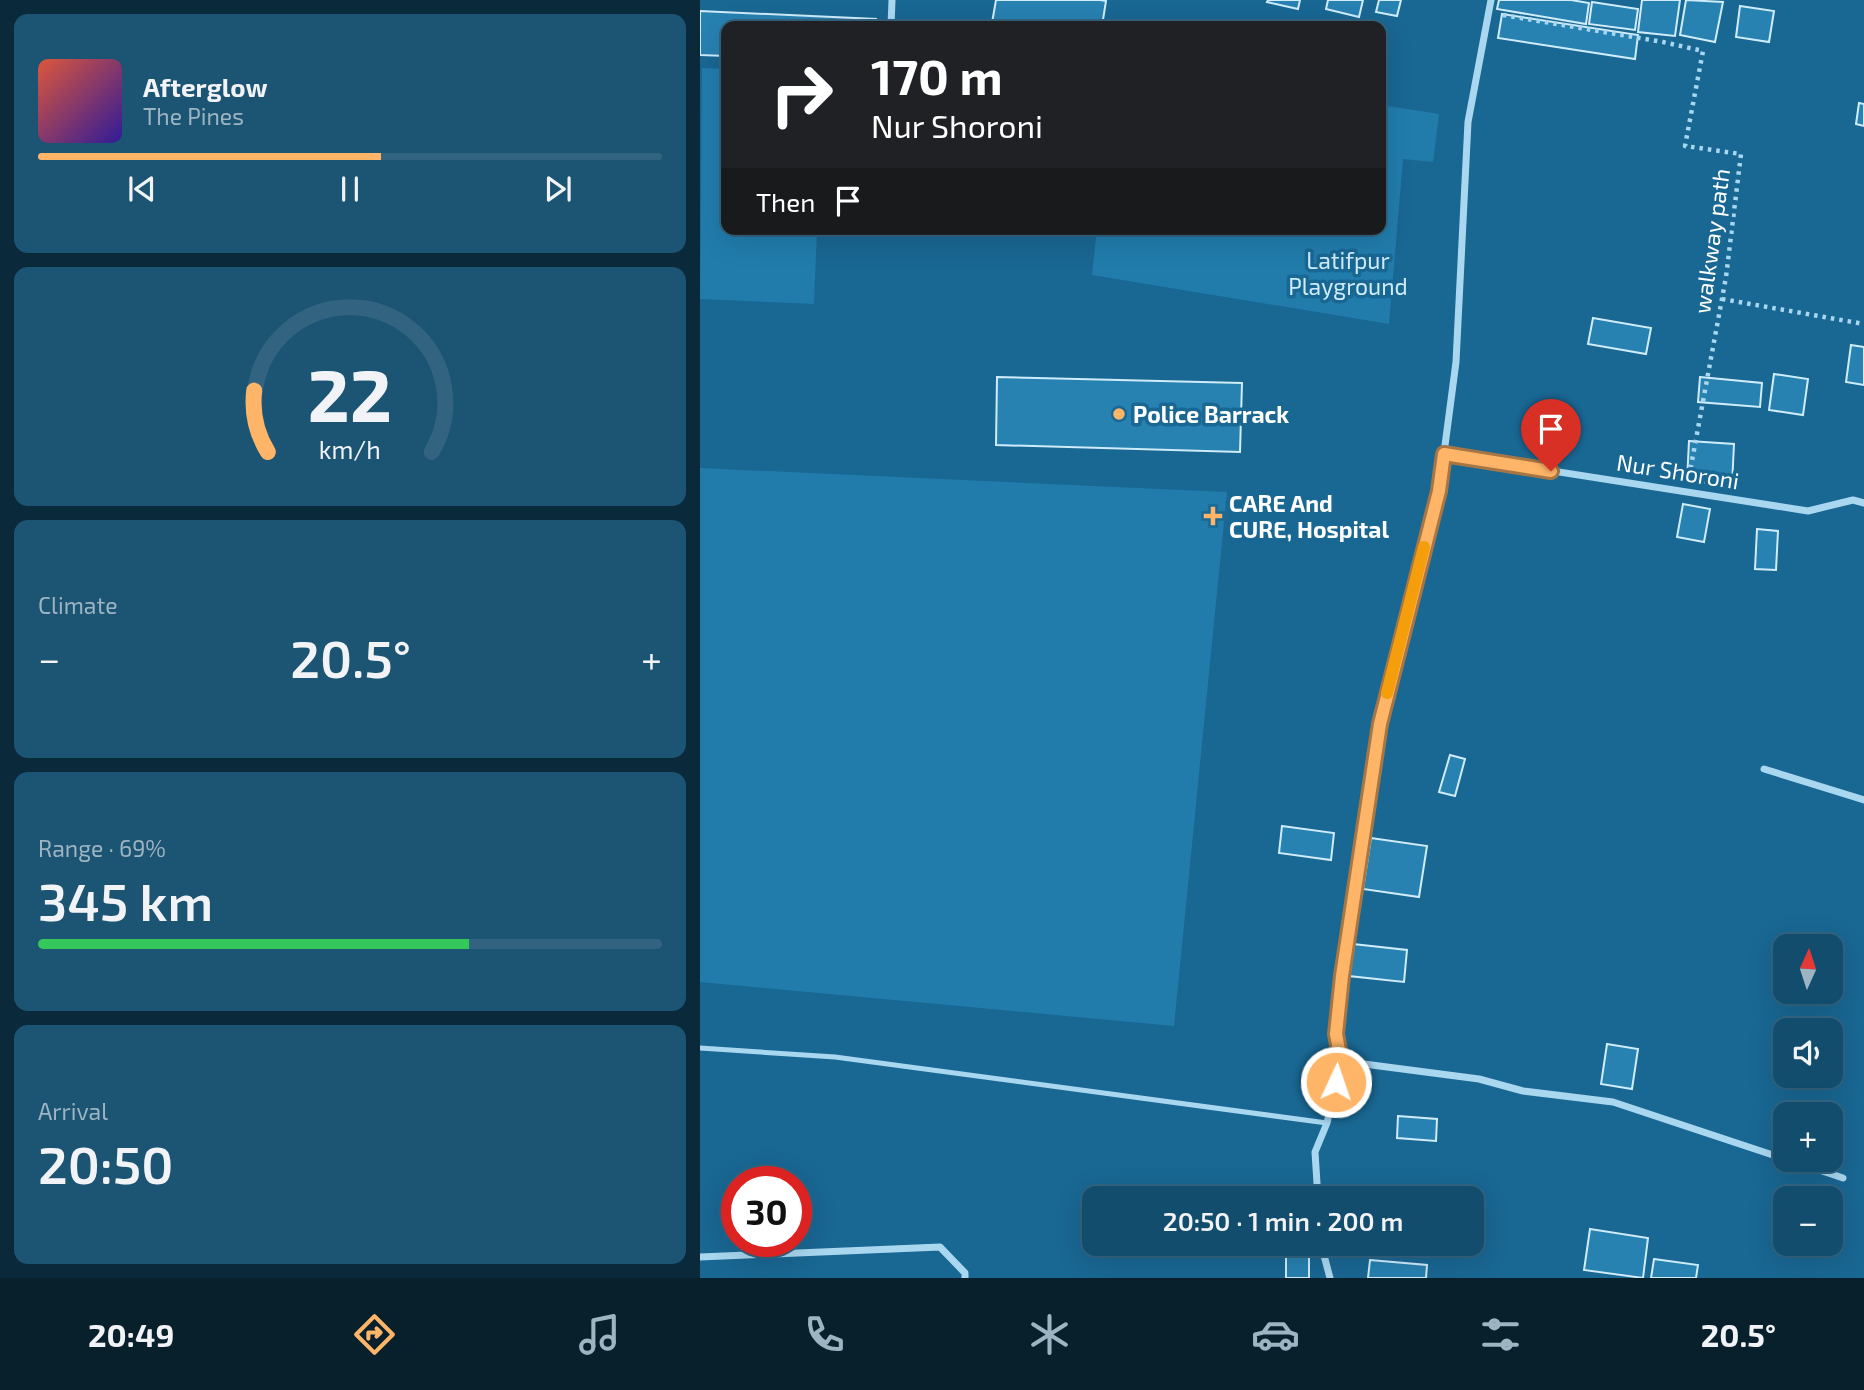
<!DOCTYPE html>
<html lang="en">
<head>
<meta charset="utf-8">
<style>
  :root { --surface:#134d6e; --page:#1c5473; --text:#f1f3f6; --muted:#9db4c2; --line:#326481; --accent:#ffb568 }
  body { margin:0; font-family:"Exo 2",sans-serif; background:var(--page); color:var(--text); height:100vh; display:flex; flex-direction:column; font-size:26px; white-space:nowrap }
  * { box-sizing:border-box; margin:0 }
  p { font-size:23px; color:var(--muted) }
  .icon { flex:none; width:38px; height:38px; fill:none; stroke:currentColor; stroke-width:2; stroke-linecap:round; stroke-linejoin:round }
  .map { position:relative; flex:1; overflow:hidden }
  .details { display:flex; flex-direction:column; gap:14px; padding:14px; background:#0a2a3c; width:700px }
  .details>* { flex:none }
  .hud { position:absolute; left:21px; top:21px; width:665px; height:214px; border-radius:14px; box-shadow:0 7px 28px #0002,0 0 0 2px var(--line); background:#202124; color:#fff; overflow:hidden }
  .needle { width:46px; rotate:3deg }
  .controls { position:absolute; left:1073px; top:934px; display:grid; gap:14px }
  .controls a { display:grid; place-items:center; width:70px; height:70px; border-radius:14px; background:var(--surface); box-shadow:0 7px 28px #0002,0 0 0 2px var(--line); font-size:35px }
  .speed { position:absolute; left:21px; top:1166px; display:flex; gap:14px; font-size:35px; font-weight:700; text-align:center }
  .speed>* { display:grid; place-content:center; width:91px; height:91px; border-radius:50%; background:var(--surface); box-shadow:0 7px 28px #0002,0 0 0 2px var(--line); line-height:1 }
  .speed .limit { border:10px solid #d22; background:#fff; color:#111 }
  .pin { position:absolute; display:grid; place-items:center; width:60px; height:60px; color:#fff; margin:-72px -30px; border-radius:50% 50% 50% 0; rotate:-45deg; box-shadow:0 0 7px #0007 }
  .pin .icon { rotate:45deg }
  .me { position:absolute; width:77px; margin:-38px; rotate:3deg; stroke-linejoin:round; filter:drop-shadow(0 0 5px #0008) }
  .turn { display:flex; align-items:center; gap:24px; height:147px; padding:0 35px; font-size:32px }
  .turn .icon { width:91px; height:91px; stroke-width:2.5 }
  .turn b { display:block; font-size:49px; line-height:60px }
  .then { display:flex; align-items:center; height:66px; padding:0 35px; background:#0003; gap:14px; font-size:26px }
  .big { font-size:52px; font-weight:600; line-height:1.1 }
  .details .widget { flex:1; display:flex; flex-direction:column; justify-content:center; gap:10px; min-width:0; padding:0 24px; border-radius:14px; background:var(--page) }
  .details .dial { align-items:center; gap:0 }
  .dial svg { height:182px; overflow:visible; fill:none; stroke:var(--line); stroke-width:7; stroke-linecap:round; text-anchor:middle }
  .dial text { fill:var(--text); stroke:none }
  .song { display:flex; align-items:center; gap:21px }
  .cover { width:84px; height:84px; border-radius:10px; background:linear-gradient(135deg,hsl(10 70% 55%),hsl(250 70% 35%)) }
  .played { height:7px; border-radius:4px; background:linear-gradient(90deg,var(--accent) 55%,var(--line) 55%) }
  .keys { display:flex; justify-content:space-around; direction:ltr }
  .heat { display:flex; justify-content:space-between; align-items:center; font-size:38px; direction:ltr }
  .charge { height:10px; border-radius:5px; background:linear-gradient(90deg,#34c759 69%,var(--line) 0) }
  .trip { position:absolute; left:382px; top:1186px; width:402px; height:70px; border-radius:14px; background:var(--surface); box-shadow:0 7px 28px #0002,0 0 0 2px var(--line); font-weight:600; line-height:70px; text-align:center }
  .tab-bar { display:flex; height:112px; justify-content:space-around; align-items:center; background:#081f2c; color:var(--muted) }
  .tab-bar .icon { width:49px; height:49px }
  .tab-bar .selected { color:var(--accent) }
  .tab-bar b { font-size:32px; color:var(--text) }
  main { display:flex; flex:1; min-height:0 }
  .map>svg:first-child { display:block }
  .green { fill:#217cac }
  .building { fill:#2781b1; stroke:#cfecfb; stroke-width:2 }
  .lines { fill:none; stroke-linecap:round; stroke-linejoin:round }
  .path { stroke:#a9d7f0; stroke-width:4.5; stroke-dasharray:3.5 5; stroke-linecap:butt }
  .service { stroke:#a9d7f0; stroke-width:5 }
  .minor { stroke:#a9d7f0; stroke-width:7 }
  .route-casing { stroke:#a67644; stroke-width:18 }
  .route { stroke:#ffb568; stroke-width:12 }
  .slow { stroke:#f59e0b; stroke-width:12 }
  .poi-dot { fill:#ffb568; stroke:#196793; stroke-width:2.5 }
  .labels { text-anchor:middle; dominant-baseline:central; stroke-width:7; stroke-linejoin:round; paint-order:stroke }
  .street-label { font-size:23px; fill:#fff; stroke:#196793 }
  .park-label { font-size:23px; fill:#cfecfb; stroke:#196793 }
  .poi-label { font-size:23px; font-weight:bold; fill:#fff; stroke:#196793; text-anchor:start }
</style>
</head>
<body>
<main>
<section class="details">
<div class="widget">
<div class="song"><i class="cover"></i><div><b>Afterglow</b><p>The Pines</p></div></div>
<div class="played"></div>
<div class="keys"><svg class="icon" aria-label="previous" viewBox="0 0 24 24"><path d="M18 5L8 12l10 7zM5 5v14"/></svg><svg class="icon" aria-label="pause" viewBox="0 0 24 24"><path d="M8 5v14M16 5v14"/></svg><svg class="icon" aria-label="next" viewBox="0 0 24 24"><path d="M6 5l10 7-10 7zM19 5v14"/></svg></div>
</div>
<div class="widget dial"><svg viewBox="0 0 100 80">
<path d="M14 69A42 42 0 1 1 86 69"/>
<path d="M14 69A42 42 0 0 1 8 42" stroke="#ffb568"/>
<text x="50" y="56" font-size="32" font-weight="700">22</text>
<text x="50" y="72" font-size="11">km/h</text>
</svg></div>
<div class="widget"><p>Climate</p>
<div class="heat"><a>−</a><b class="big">20.5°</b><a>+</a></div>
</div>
<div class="widget"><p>Range · 69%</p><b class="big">345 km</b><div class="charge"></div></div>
<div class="widget"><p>Arrival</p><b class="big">20:50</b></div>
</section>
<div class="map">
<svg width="1164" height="1278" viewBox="0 0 1164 1278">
  <rect width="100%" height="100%" fill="#196793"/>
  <!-- green -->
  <path class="green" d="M2,68L26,69V229H117L114,304L0,299Z
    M681,105L739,114L733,162L703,159L689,324L392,275L397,229H681Z
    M0,468L527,492L474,1026L0,982Z"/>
  <!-- building -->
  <path class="building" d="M296,0H400L406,1L402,26H313L292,23Z
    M568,0H600L598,9L567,2Z
    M628,0H663L659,17L626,9Z
    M679,0H701L697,16L676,12Z
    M799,0H871L889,3L886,24L797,9Z
    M942,0H980L975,36L938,32Z
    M986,0L1023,2L1015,42L980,35Z
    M892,2L938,9L935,30L889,24Z
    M1040,6L1074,11L1069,42L1036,37Z
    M0,11L176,19L175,26H26V56L0,55Z
    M802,14L938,35L935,59L798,38Z
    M1159,103L1164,104V126L1156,124Z
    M893,318L951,328L946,354L888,344Z
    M1151,345L1164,347V385L1146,382Z
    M1074,374L1108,379L1103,415L1069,410Z
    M297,377L542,383L540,452L296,445Z
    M1000,377L1062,383L1060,407L998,402Z
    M989,441L1034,444L1032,485L987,481Z
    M983,504L1010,509L1004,542L977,537Z
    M1057,529L1078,531L1076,570L1055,569Z
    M750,755L765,759L755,796L739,792Z
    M582,826L634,833L631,860L579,853Z
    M671,838L727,846L719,897L663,889Z
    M653,944L707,950L704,982L649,976Z
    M907,1044L938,1049L932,1089L901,1084Z
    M698,1116L737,1119L736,1141L697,1138Z
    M890,1229L948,1238L943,1278L884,1270Z
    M586,1252H609V1278H586Z
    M954,1259L998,1265L996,1278H951Z
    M670,1260L727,1265L726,1278H668Z"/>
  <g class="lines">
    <!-- path -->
    <path class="path" d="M803,15L963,42L1003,51L985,146L1041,154L1026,277L989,477
      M1022,299L1164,324"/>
    <!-- service -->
    <path class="service" d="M0,1048L135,1057L627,1123"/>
    <!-- minor -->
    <path class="minor" d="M191,26L192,0
      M744,454L1108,511L1153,500L1164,503
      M1064,769L1164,800
      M641,1061L779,1079L823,1091L913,1102L1085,1159
      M1090,1160L1143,1178
      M618,1199L615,1152L627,1123L641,1061L636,1034L642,976L680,724L739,491L756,362L768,122L791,0
      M621,1244L630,1278
      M0,1257L240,1247L265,1273V1278"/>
  </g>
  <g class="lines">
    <!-- route casing -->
    <g class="route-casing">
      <path id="route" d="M636,1082L641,1061L636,1034L642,976L680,724L739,491L744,454L851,471"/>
    </g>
    <!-- route -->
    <use href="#route" class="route"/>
    <!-- slow -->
    <path class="slow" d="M687,693L724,547"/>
  </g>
  <!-- markers -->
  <g class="poi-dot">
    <circle cx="419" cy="414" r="7"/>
    <path d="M509.5 505.5h7v7h7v7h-7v7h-7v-7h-7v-7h7z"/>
  </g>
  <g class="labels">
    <!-- street labels -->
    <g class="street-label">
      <text transform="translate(1011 241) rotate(-82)">walkway path</text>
      <text transform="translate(978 471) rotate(9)">Nur Shoroni</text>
    </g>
    <!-- park labels -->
    <g class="park-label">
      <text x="648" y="260">Latifpur<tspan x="648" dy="26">Playground</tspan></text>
    </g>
    <!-- poi labels -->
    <g class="poi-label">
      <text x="433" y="414">Police Barrack</text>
      <text x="529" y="503">CARE And<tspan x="529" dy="26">CURE, Hospital</tspan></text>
    </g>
  </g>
</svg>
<div class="controls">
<a><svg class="needle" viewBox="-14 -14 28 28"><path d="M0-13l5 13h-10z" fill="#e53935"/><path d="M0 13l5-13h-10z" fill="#9db4c2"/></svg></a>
<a><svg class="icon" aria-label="sound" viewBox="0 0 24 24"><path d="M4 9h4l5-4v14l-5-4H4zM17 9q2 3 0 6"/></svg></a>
<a>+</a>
<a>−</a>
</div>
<div class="speed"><div class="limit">30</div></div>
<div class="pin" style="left:851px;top:471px;background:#d93025"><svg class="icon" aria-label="arrive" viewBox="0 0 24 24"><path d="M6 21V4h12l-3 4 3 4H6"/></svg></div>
<svg class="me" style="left:636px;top:1082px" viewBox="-20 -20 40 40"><circle r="17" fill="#ffb568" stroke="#fff" stroke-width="3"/><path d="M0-11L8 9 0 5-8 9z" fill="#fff"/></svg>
<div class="trip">20:50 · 1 min · 200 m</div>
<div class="hud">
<div class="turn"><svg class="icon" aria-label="right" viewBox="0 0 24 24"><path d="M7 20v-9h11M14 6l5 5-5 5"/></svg><div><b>170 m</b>Nur Shoroni</div></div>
<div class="then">Then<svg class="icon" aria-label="arrive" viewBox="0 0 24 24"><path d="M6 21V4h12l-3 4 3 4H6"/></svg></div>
</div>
</div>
</main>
<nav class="tab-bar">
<b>20:49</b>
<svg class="icon selected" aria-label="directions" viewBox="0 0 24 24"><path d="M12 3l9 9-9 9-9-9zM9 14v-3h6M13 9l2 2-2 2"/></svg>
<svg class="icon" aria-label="music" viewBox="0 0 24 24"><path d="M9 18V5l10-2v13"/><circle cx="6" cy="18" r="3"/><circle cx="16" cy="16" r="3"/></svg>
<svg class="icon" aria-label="phone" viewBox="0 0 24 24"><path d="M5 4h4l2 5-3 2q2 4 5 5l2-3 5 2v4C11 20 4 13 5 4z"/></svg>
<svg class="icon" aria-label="climate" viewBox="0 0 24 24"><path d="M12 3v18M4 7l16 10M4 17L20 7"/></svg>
<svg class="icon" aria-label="car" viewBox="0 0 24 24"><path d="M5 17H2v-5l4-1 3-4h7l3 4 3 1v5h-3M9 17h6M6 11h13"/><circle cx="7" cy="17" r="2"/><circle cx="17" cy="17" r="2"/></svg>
<svg class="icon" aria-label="filters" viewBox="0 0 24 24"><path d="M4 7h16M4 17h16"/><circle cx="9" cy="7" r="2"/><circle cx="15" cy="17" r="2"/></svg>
<b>20.5°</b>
</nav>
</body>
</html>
